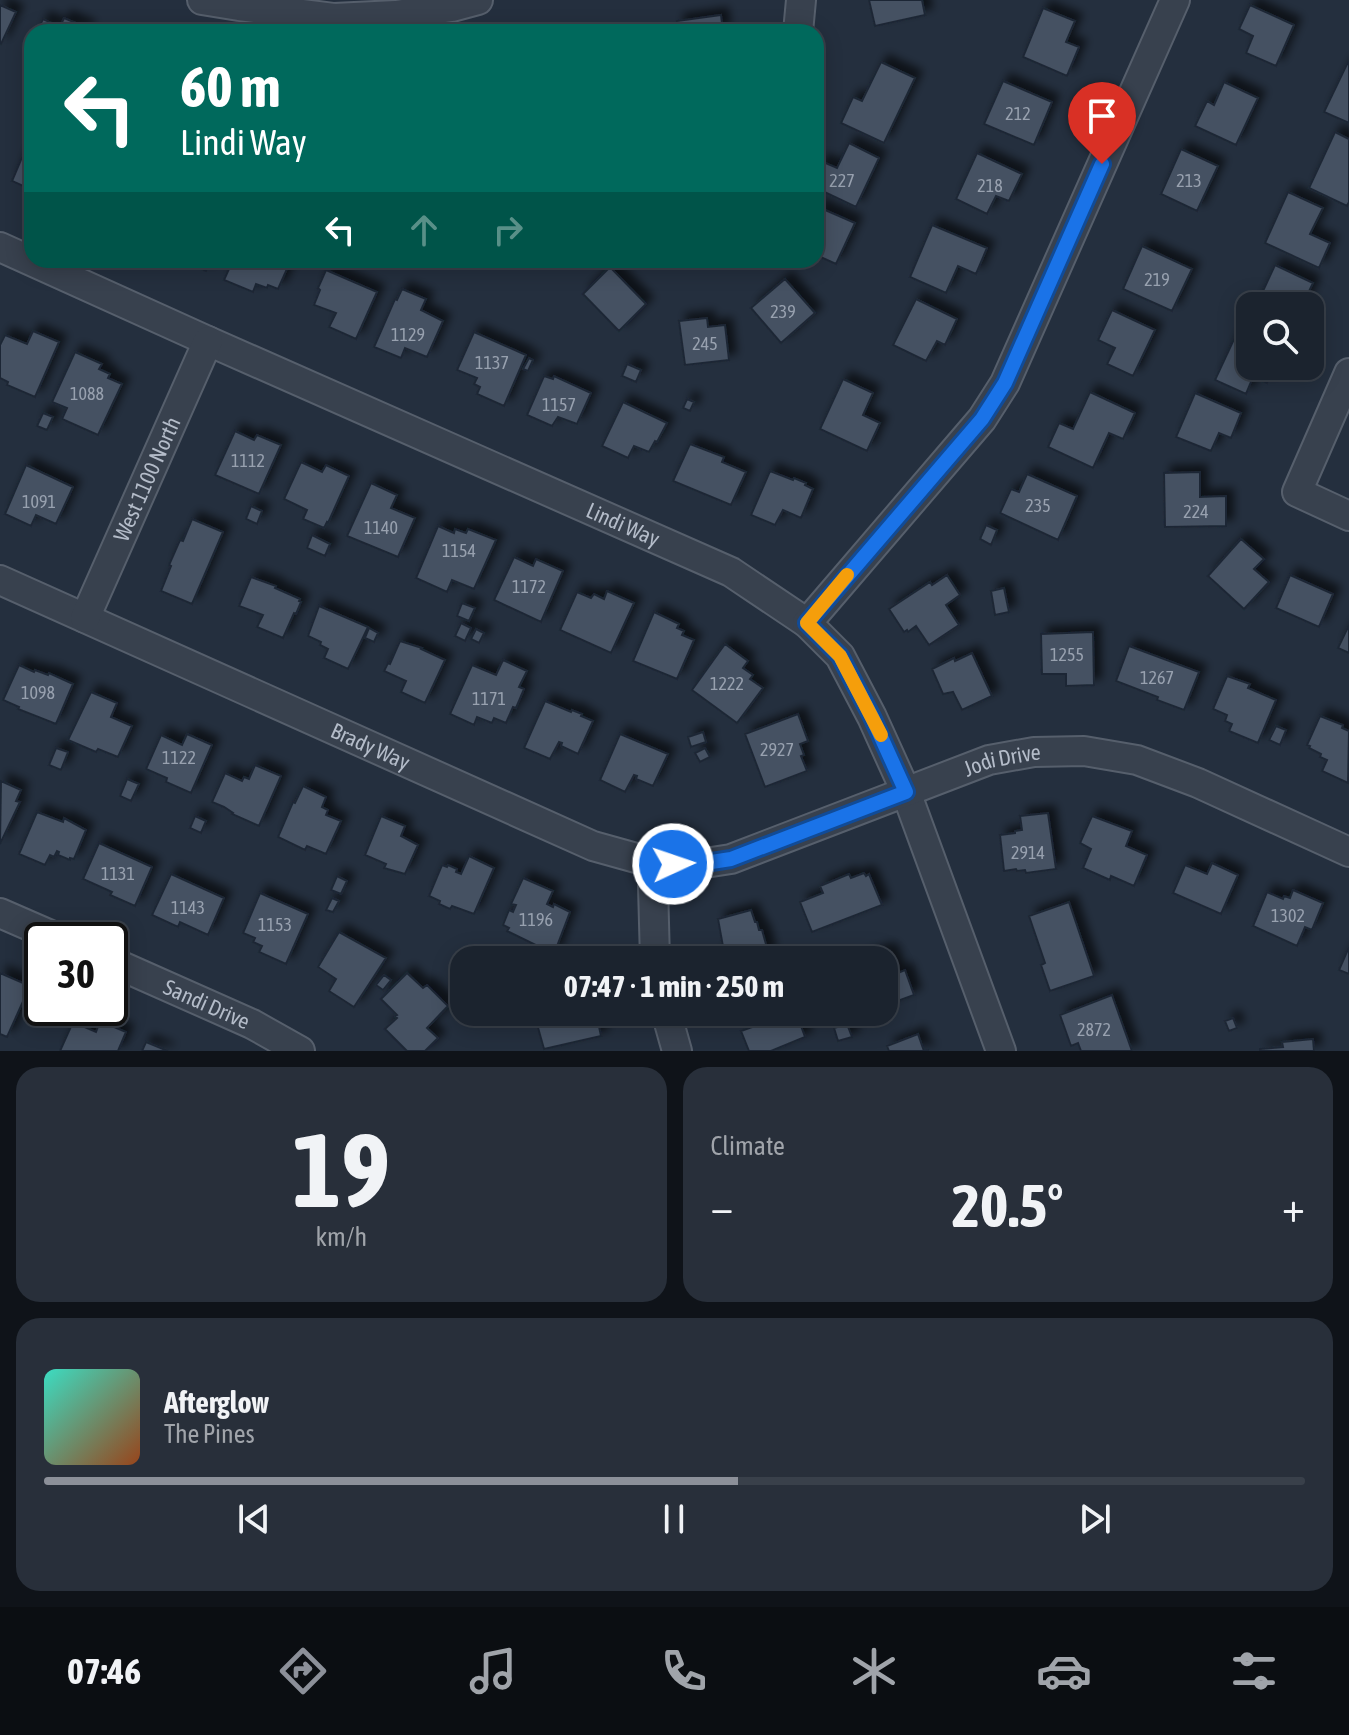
<!DOCTYPE html>
<html lang="en">
<head>
<meta charset="utf-8">
<style>
  :root { --surface:#1b232e; --page:#282f3a; --text:#f1f3f6; --muted:#a0a4aa; --line:#39404a; --accent:#8c9099 }
  body { margin:0; font-family:"Asap Condensed",sans-serif; background:var(--page); color:var(--text); height:100vh; display:flex; flex-direction:column; font-size:30px; white-space:nowrap }
  * { box-sizing:border-box; margin:0 }
  p { font-size:26px; color:var(--muted) }
  .icon { flex:none; width:44px; height:44px; fill:none; stroke:currentColor; stroke-width:2; stroke-linecap:round; stroke-linejoin:round }
  .map { position:relative; height:1051px; overflow:hidden }
  .side { display:flex; flex-direction:column; gap:16px; padding:16px; background:#0f1319; flex:1 }
  .side>* { flex:none }
  .top-card { position:absolute; left:24px; top:24px; width:800px; height:244px; border-radius:24px; box-shadow:0 4px 20px #0003,0 0 0 2px var(--line); background:#00695c; color:#fff; overflow:hidden }
  .buttons { position:absolute; left:1236px; top:292px; display:grid; gap:16px }
  .buttons a { display:grid; place-items:center; width:88px; height:88px; border-radius:16px; background:var(--surface); box-shadow:0 4px 20px #0003,0 0 0 2px var(--line); font-size:40px }
  .speed { position:absolute; left:24px; top:922px; display:flex; gap:16px; font-size:40px; font-weight:700; text-align:center }
  .speed>* { display:grid; place-content:center; width:104px; height:104px; border-radius:50%; background:var(--surface); box-shadow:0 4px 20px #0003,0 0 0 2px var(--line); line-height:1 }
  .speed .limit { border:4px solid #111; border-radius:12px; background:#fff; color:#111 }
  .pin { position:absolute; display:grid; place-items:center; width:68px; height:68px; color:#fff; margin:-82px -34px; border-radius:50% 50% 50% 0; rotate:-45deg; box-shadow:0 0 8px #0007 }
  .pin .icon { rotate:45deg }
  .me { position:absolute; width:88px; margin:-44px; rotate:87deg; stroke-linejoin:round; filter:drop-shadow(0 0 6px #0008) }
  .turn { display:flex; align-items:center; gap:28px; height:168px; padding:0 24px; font-size:36px }
  .turn .icon { width:104px; height:104px; stroke-width:2.5 }
  .turn b { display:block; font-size:56px; line-height:68px }
  .lanes { display:flex; align-items:center; height:76px; padding:0 24px; background:#0003; justify-content:center; gap:40px; direction:ltr }
  .lanes .off { opacity:.35 }
  .big { font-size:60px; font-weight:700; line-height:1.1 }
  .side .tile { flex:1; display:flex; flex-direction:column; justify-content:center; gap:12px; min-width:0; padding:0 28px; border-radius:24px; background:var(--page) }
  .side .dial { align-items:center; gap:0 }
  .dial b { font-size:104px; line-height:1 }
  .song { display:flex; align-items:center; gap:24px }
  .cover { width:96px; height:96px; border-radius:12px; background:linear-gradient(135deg,hsl(170 70% 55%),hsl(20 70% 35%)) }
  .played { height:8px; border-radius:4px; background:linear-gradient(90deg,var(--accent) 55%,var(--line) 55%) }
  .keys { display:flex; justify-content:space-around; direction:ltr }
  .heat { display:flex; justify-content:space-between; align-items:center; font-size:44px; direction:ltr }
  .side .tiles { flex:1; display:grid; gap:16px; grid-template-columns:1fr 1fr }
  .tile:last-child { grid-column:span 2 }
  .trip { position:absolute; left:450px; top:946px; width:448px; height:80px; border-radius:24px; background:var(--surface); box-shadow:0 4px 20px #0003,0 0 0 2px var(--line); font-weight:700; line-height:80px; text-align:center }
  .tabs { display:flex; height:128px; justify-content:space-around; align-items:center; background:#0b0e12; color:var(--muted) }
  .tabs .icon { width:56px; height:56px }
  .tabs .active { color:var(--accent) }
  .tabs b { font-size:36px; color:var(--text) }
  .map>svg:first-child { display:block }
  .building { fill:#455162; stroke:#1f2835; stroke-width:2; filter:url(#shadow) }
  .lines { fill:none; stroke-linecap:round; stroke-linejoin:round }
  .minor-casing { stroke:#565f6c; stroke-width:32 }
  .minor { stroke:#38414e; stroke-width:28 }
  .route-casing { stroke:#114b97; stroke-width:20 }
  .route { stroke:#1a73e8; stroke-width:14 }
  .slow { stroke:#f59e0b; stroke-width:14 }
  .labels { text-anchor:middle; dominant-baseline:central; stroke-width:7; stroke-linejoin:round; paint-order:stroke }
  .number-label { font-size:18px; fill:#98a1af }
  .street-label { font-size:22px; fill:#b4bcc9; stroke:#1d2633 }
</style>
</head>
<body>
<div class="map">
<svg width="1349" height="1051" viewBox="0 0 1349 1051">
  <defs>
    <filter id="shadow"><feDropShadow dx="7" dy="-7" stdDeviation="4" flood-color="#0009"/></filter>
  </defs>
  <rect width="100%" height="100%" fill="#242f3e"/>
  <!-- building -->
  <path class="building" d="M869,0H922L925,15L875,26Z
    M0,5L16,12L1,44L0,43Z
    M1250,5L1294,25L1276,66L1246,53L1253,36L1239,29Z
    M1043,8L1075,21L1066,42L1079,47L1067,76L1023,57Z
    M721,15L723,32H678L677,21Z
    M64,18L88,28L86,32H37L43,19L60,27Z
    M881,62L915,78L884,143L841,123L853,97L862,101Z
    M1348,62H1349V123L1324,112Z
    M1003,81L1052,102L1034,145L984,124Z
    M1224,82L1258,98L1236,145L1195,126L1207,101L1214,105Z
    M1335,132L1349,139V202L1347,206L1309,188Z
    M31,136L32,137V190L12,181Z
    M849,143L879,158L856,207L816,188V172L821,161L837,168Z
    M1181,149L1218,166L1197,211L1161,194Z
    M977,153L1022,174L1009,201L996,196L987,214L956,199Z
    M1288,192L1323,208L1310,234L1330,243L1319,268L1265,243Z
    M816,206L855,223L836,264L816,255Z
    M932,225L987,248L976,274L958,266L946,293L910,277Z
    M1142,246L1192,269L1172,311L1123,289Z
    M181,260H210L211,261L206,271Z
    M233,260H291L278,289L268,285L267,288L256,284L253,292L224,280Z
    M1275,265L1313,283L1302,306H1256Z
    M610,267L646,304L619,331L583,294Z
    M326,270L377,292L356,339L329,327L336,313L314,305L320,290L318,288Z
    M785,279L815,313L781,343L751,308Z
    M402,289L426,299L421,310L443,321L427,357L405,348L401,358L374,347L395,299L397,300Z
    M916,299L957,319L945,345L937,341L926,361L893,345Z
    M1112,310L1155,330L1133,376L1107,364L1115,348L1098,340Z
    M707,318L708,327L725,325L729,360L685,365L679,321Z
    M33,331L59,342L35,397L7,385L8,382L0,378V345L5,335L27,344Z
    M474,332L526,355L504,406L477,394L480,387L474,384L477,378L457,370Z
    M1235,337L1250,344V366H1274L1267,383L1253,377L1246,394L1215,380Z
    M75,352L102,364L99,369L110,374L108,378L122,384L98,435L62,419L67,408L52,402Z
    M529,358L533,360L528,371L523,369Z
    M627,364L641,370L636,382L622,376Z
    M544,376L553,379L554,376L591,393L577,424L558,417L552,426L527,415Z
    M843,379L873,393L863,415L880,423L867,451L820,429Z
    M1090,392L1135,413L1123,439L1109,433L1093,468L1048,447L1059,423L1073,429Z
    M1195,393L1241,413L1231,438L1219,433L1211,451L1176,437Z
    M687,399L694,402L690,411L683,408Z
    M623,402L667,423L657,442L655,441L649,452L634,446L628,458L602,446Z
    M43,413L53,417L47,430L37,426Z
    M235,431L254,440L257,435L281,445L259,494L215,475Z
    M690,444L724,457L722,462L746,472L731,505L673,481Z
    M301,462L322,472L326,465L349,476L328,523L327,522L324,528L303,519L307,510L284,499Z
    M26,465L73,487L56,524L36,515L31,526L5,514Z
    M770,471L793,480L794,478L806,483L805,485L813,489L801,518L783,510L775,525L751,515Z
    M1200,472V497L1226,496V526L1165,527L1164,473Z
    M1027,474L1077,496L1058,540L1000,513L1011,489L1019,492Z
    M371,483L397,495L391,508L415,518L398,557L347,536Z
    M251,506L262,511L257,524L246,519Z
    M192,519L223,532L192,604L161,591L171,566L169,565L180,540L183,541Z
    M986,525L997,530L991,545L980,539Z
    M438,526L454,533L455,529L466,533L468,529L496,540L474,589L452,580L447,592L416,578Z
    M312,535L330,544L325,556L307,548Z
    M1241,539L1264,559L1254,569L1269,582L1244,609L1208,576Z
    M514,557L533,566L536,559L563,571L541,622L494,600Z
    M947,575L960,595L946,605L959,625L929,645L916,626L908,632L907,630L904,632L889,609L930,582L932,585Z
    M1290,575L1333,594L1319,627L1276,608Z
    M251,577L276,586L275,588L300,599L299,601L301,602L296,614L294,613L283,638L257,627L263,615L239,606Z
    M1004,588L1009,612L995,615L991,591Z
    M607,591L634,603L611,653L560,630L577,592L591,598L594,594L604,599Z
    M462,603L475,608L469,621L457,616Z
    M319,606L368,627L348,669L324,658L328,649L320,645L321,642L308,636Z
    M654,612L679,624L677,628L684,631L682,635L694,640L677,679L633,661Z
    M461,623L471,628L465,641L455,636Z
    M1349,625V653L1338,648Z
    M369,628L378,633L374,642L365,638Z
    M476,629L484,633L479,643L471,639Z
    M1093,632L1094,685L1066,686V674H1042L1041,634Z
    M400,641L422,648L421,649L445,660L425,703L401,692L406,681L384,671L388,663L390,664Z
    M725,644L748,661L743,668L753,675L750,679L763,688L737,723L692,690Z
    M1129,646L1199,672L1184,710L1157,700L1158,697L1116,681Z
    M972,653L992,696L962,710L953,692L943,694L932,669L954,658L955,661Z
    M503,660L527,671L519,687L524,689L516,708L513,707L506,723L494,718L492,723L477,717L474,725L450,714L472,665L496,675Z
    M19,665L34,672L35,670L48,675L49,673L73,684L56,724L18,709L19,707L3,700Z
    M1227,676L1250,684L1248,688L1276,700L1258,743L1229,731L1232,724L1225,721L1227,715L1213,709Z
    M91,692L117,703L111,717L132,726L118,757L98,749L96,752L68,740Z
    M545,701L571,712L572,710L582,714L581,716L593,721L578,754L561,746L562,743L559,742L550,759L524,748Z
    M798,714L808,741L800,744L804,755L801,756L807,771L765,787L745,734Z
    M1320,716L1343,725L1342,728L1349,731L1348,783L1322,771L1327,760L1320,757L1321,754L1309,748L1310,746L1307,745Z
    M1276,726L1286,730L1280,745L1269,740Z
    M703,732L706,742L691,747L688,737Z
    M187,734L212,745L191,793L166,782L167,778L146,769L161,735L182,745Z
    M620,734L668,754L653,786L636,779L637,776L634,775L625,792L600,780Z
    M56,748L68,752L61,770L49,765Z
    M705,748L710,757L700,762L695,753Z
    M255,765L281,776L259,826L232,814L233,813L224,807L212,802L225,773L242,781L244,777L249,779Z
    M127,779L139,784L131,801L120,796Z
    M1,781L21,790L16,801L20,802L0,844Z
    M303,786L326,797L322,807L328,810L326,815L341,821L326,854L307,846L305,850L278,837L293,802L295,803Z
    M37,812L63,822L64,818L86,830L74,859L70,858V860L58,855L59,852L57,851L54,857L50,855L45,865L19,854Z
    M1048,813L1056,869L1026,873L1025,870L1017,871L1016,869L1004,871L1000,835L1015,833V831L1022,830L1020,816Z
    M195,816L206,821L201,833L190,828Z
    M381,816L405,826L401,836L418,845L405,874L384,868L386,864L365,855Z
    M1092,816L1132,831L1126,846L1147,855L1134,886L1111,876L1110,880L1083,868L1091,849L1080,843Z
    M99,843L152,867L135,906L110,895L112,892L83,879Z
    M469,856L494,868L474,914L452,906L450,909L439,904L440,901L429,896L442,865L447,867L448,865L457,869L456,872L461,874Z
    M1212,863L1238,875L1221,914L1173,893L1185,865L1207,874Z
    M864,873L866,876L869,874L882,905L812,932L800,902L823,893L820,886L849,874L851,878Z
    M171,874L224,898L208,935L180,922L178,927L152,915Z
    M337,876L347,881L341,894L331,890Z
    M523,878L553,891L547,904L553,907L554,904L570,912L554,954L507,931L509,928L503,925L509,910L513,912L516,905L511,904Z
    M1293,890L1323,903L1312,930L1305,927L1297,946L1253,926L1267,892L1283,899L1284,896L1290,898Z
    M260,893L308,914L286,964L259,952L262,946L253,942L255,938L243,933Z
    M332,898L339,901L333,912L326,910Z
    M1069,902L1094,976L1050,991L1041,965L1045,963L1029,916Z
    M751,910L755,922H757L759,930H762L769,955L752,960H720L718,953L724,952L718,919Z
    M339,932L386,958L354,1007L329,991L336,979L318,967Z
    M1349,947V974L1339,970Z
    M885,950L886,953L890,951L898,973L905,970L914,995L884,1006V960H858Z
    M0,973L30,986L7,1037L0,1034Z
    M407,973L423,988L427,985L448,1006L427,1028L438,1038L425,1051H407L385,1029L397,1018L395,1016L397,1015L381,999Z
    M384,975L391,980L383,990L376,985Z
    M1112,995L1132,1051H1081L1078,1043L1071,1046L1060,1015Z
    M544,1012H596L601,1036L544,1049L537,1024L547,1022Z
    M749,1012H796L805,1037L771,1051H749L741,1031L752,1027Z
    M1233,1018L1237,1028L1229,1031L1225,1021Z
    M100,1021L126,1032L118,1051H60L73,1022L96,1032Z
    M847,1024L852,1037L838,1041L834,1028Z
    M918,1034L924,1051L928,1050V1051H889L887,1046Z
    M1313,1039L1314,1051H1260V1049L1283,1047L1282,1042Z
    M146,1042L168,1051H142Z"/>
  <g class="lines">
    <!-- minor casing -->
    <g class="minor-casing">
      <g id="minor">
        <path d="M202,0L239,6L334,18L396,15L452,7L478,0"/>
        <path d="M798,32L801,0"/>
        <path id="s1" d="M0,247L208,341L731,572L807,623L840,656L872,717L906,792L1001,1051"/>
        <path d="M1349,373L1297,492L1349,516"/>
        <path id="s2" d="M0,580L593,846L654,863L692,865L731,859L989,760L1034,752L1084,751L1137,760L1198,783L1349,852"/>
        <path id="s3" d="M85,618L208,341"/>
        <path d="M807,623L982,419L1005,383L1175,0"/>
        <path d="M654,863L653,886L655,960"/>
        <path d="M0,913L62,940"/>
        <path id="s4" d="M110,961L252,1024L300,1051"/>
        <path d="M666,1012L677,1051"/>
      </g>
    </g>
    <!-- minor -->
    <use href="#minor" class="minor"/>
  </g>
  <g class="lines">
    <!-- route casing -->
    <g class="route-casing">
      <path id="route" d="M673,864L692,865L731,859L906,792L872,717L840,656L807,623L982,419L1005,383L1102,164"/>
    </g>
    <!-- route -->
    <use href="#route" class="route"/>
    <!-- slow -->
    <path class="slow" d="M847,575L807,623L840,656L881,735"/>
  </g>
  <g class="labels">
    <!-- number labels -->
    <g class="number-label">
      <text x="1018" y="113">212</text>
      <text x="842" y="180">227</text>
      <text x="1189" y="180">213</text>
      <text x="990" y="185">218</text>
      <text x="1157" y="279">219</text>
      <text x="783" y="311">239</text>
      <text x="408" y="334">1129</text>
      <text x="705" y="343">245</text>
      <text x="492" y="362">1137</text>
      <text x="87" y="393">1088</text>
      <text x="559" y="404">1157</text>
      <text x="248" y="460">1112</text>
      <text x="39" y="501">1091</text>
      <text x="1038" y="505">235</text>
      <text x="1196" y="511">224</text>
      <text x="381" y="527">1140</text>
      <text x="459" y="550">1154</text>
      <text x="529" y="586">1172</text>
      <text x="1067" y="654">1255</text>
      <text x="1157" y="677">1267</text>
      <text x="727" y="683">1222</text>
      <text x="38" y="692">1098</text>
      <text x="489" y="698">1171</text>
      <text x="777" y="749">2927</text>
      <text x="179" y="757">1122</text>
      <text x="1028" y="852">2914</text>
      <text x="118" y="873">1131</text>
      <text x="188" y="907">1143</text>
      <text x="1288" y="915">1302</text>
      <text x="536" y="919">1196</text>
      <text x="275" y="924">1153</text>
      <text x="1094" y="1029">2872</text>
    </g>
    <!-- street labels -->
    <g class="street-label">
      <text stroke="none"><textPath href="#s3" startOffset="152">West 1100 North</textPath></text>
      <text stroke="none"><textPath href="#s1" startOffset="682">Lindi Way</textPath></text>
      <text stroke="none"><textPath href="#s2" startOffset="406">Brady Way</textPath></text>
      <text stroke="none"><textPath href="#s2" startOffset="1080">Jodi Drive</textPath></text>
      <text stroke="none"><textPath href="#s4" startOffset="106">Sandi Drive</textPath></text>
    </g>
  </g>
</svg>
<div class="buttons">
<a><svg class="icon" aria-label="search" viewBox="0 0 24 24"><circle cx="10" cy="10" r="6"/><path d="M15 15l6 6"/></svg></a>
</div>
<div class="speed"><div class="limit">30</div></div>
<div class="pin" style="left:1102px;top:164px;background:#d93025"><svg class="icon" aria-label="arrive" viewBox="0 0 24 24"><path d="M6 21V4h12l-3 4 3 4H6"/></svg></div>
<svg class="me" style="left:673px;top:864px" viewBox="-20 -20 40 40"><circle r="17" fill="#1a73e8" stroke="#fff" stroke-width="3"/><path d="M0-11L8 9 0 5-8 9z" fill="#fff"/></svg>
<div class="trip">07:47 · 1 min · 250 m</div>
<div class="top-card">
<div class="turn"><svg class="icon" aria-label="left" viewBox="0 0 24 24"><path d="M17 20v-9H6M10 6l-5 5 5 5"/></svg><div><b>60 m</b>Lindi Way</div></div>
<div class="lanes"><svg class="icon" aria-label="left" viewBox="0 0 24 24"><path d="M17 20v-9H6M10 6l-5 5 5 5"/></svg><svg class="icon off" aria-label="ahead" viewBox="0 0 24 24"><path d="M12 20V5M6 11l6-6 6 6"/></svg><svg class="icon off" aria-label="right" viewBox="0 0 24 24"><path d="M7 20v-9h11M14 6l5 5-5 5"/></svg></div>
</div>
</div>
<section class="side">
<div class="tiles">
<div class="tile dial"><b>19</b><p>km/h</p></div>
<div class="tile"><p>Climate</p>
<div class="heat"><a>−</a><b class="big">20.5°</b><a>+</a></div>
</div>
<div class="tile">
<div class="song"><i class="cover"></i><div><b>Afterglow</b><p>The Pines</p></div></div>
<div class="played"></div>
<div class="keys"><svg class="icon" aria-label="previous" viewBox="0 0 24 24"><path d="M18 5L8 12l10 7zM5 5v14"/></svg><svg class="icon" aria-label="pause" viewBox="0 0 24 24"><path d="M8 5v14M16 5v14"/></svg><svg class="icon" aria-label="next" viewBox="0 0 24 24"><path d="M6 5l10 7-10 7zM19 5v14"/></svg></div>
</div>
</div>
</section>
<nav class="tabs">
<b>07:46</b>
<svg class="icon active" aria-label="directions" viewBox="0 0 24 24"><path d="M12 3l9 9-9 9-9-9zM9 14v-3h6M13 9l2 2-2 2"/></svg>
<svg class="icon" aria-label="music" viewBox="0 0 24 24"><path d="M9 18V5l10-2v13"/><circle cx="6" cy="18" r="3"/><circle cx="16" cy="16" r="3"/></svg>
<svg class="icon" aria-label="phone" viewBox="0 0 24 24"><path d="M5 4h4l2 5-3 2q2 4 5 5l2-3 5 2v4C11 20 4 13 5 4z"/></svg>
<svg class="icon" aria-label="climate" viewBox="0 0 24 24"><path d="M12 3v18M4 7l16 10M4 17L20 7"/></svg>
<svg class="icon" aria-label="car" viewBox="0 0 24 24"><path d="M5 17H2v-5l4-1 3-4h7l3 4 3 1v5h-3M9 17h6M6 11h13"/><circle cx="7" cy="17" r="2"/><circle cx="17" cy="17" r="2"/></svg>
<svg class="icon" aria-label="filters" viewBox="0 0 24 24"><path d="M4 7h16M4 17h16"/><circle cx="9" cy="7" r="2"/><circle cx="15" cy="17" r="2"/></svg>
</nav>
</body>
</html>
